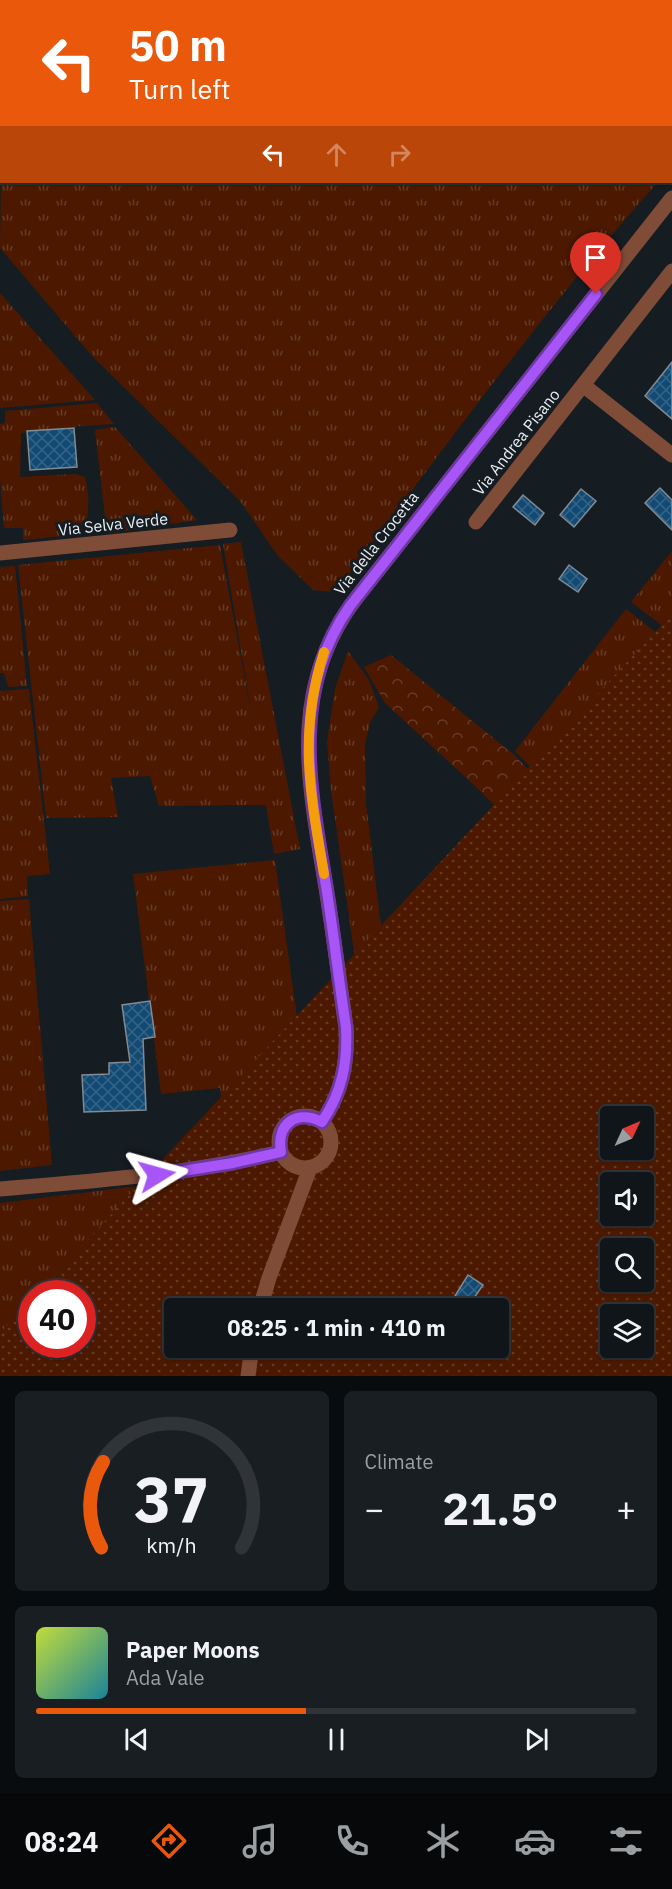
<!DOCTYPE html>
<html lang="en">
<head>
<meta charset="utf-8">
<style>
  :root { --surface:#10151a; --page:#191e23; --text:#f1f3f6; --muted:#9c9fa2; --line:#303439; --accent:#ea580c }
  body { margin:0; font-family:"IBM Plex Sans",sans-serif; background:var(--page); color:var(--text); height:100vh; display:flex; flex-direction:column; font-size:22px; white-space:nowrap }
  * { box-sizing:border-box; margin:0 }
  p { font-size:20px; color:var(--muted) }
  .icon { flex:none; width:33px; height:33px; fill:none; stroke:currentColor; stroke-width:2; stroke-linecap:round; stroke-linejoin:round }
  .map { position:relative; height:1376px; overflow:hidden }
  .panel { display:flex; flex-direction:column; gap:15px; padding:15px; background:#090c0e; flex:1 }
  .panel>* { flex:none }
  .hud { position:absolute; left:0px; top:0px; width:672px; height:183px; box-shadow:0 2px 4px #0004,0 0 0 2px var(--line); background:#ea580c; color:#fff; overflow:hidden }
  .needle { width:39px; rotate:46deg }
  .fabs { position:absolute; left:600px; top:1106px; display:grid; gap:12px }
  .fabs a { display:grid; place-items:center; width:54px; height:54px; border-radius:6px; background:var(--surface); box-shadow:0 2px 4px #0004,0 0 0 2px var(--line); font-size:30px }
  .speed { position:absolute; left:18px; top:1280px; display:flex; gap:12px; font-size:30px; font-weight:700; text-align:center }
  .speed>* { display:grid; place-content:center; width:78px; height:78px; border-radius:50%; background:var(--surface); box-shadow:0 2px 4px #0004,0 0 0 2px var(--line); line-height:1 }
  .speed .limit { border:9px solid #d22; background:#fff; color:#111 }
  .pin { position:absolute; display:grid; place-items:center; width:51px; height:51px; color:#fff; margin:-62px -26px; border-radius:50% 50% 50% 0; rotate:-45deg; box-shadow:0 0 6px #0007 }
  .pin .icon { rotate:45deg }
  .me { position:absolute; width:66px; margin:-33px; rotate:82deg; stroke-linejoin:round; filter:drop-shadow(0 0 4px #0008) }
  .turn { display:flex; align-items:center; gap:21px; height:126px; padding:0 30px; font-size:27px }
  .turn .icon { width:78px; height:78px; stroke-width:2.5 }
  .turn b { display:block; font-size:42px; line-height:51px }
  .lanes { display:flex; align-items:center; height:57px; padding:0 30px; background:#0003; justify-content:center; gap:30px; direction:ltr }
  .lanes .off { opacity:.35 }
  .big { font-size:45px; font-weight:700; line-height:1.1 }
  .panel .card { flex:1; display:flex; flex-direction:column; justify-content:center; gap:9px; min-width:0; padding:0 21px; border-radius:9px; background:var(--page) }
  .panel .dial { align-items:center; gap:0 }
  .dial svg { height:156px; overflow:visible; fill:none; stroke:var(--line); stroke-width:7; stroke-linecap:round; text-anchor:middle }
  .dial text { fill:var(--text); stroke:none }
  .song { display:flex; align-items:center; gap:18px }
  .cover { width:72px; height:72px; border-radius:9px; background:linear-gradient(135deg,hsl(70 70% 55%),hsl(190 70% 35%)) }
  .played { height:6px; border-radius:3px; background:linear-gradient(90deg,var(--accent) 45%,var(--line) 45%) }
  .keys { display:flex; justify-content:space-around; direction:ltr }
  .heat { display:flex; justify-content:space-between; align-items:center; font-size:33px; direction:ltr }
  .panel .tiles { flex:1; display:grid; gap:15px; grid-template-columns:1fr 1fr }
  .card:last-child { grid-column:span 2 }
  .trip { position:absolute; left:164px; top:1298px; width:345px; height:60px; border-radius:6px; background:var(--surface); box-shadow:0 2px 4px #0004,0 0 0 2px var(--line); font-weight:700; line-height:60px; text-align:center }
  .menu { display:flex; height:96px; justify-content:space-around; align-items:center; background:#06080a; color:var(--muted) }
  .menu .icon { width:42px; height:42px }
  .menu .selected { color:var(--accent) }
  .menu b { font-size:27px; color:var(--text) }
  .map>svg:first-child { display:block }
  .grass { fill:url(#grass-tufts); fill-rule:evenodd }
  .forest { fill:url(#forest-crowns) }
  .park { fill:url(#park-dots); fill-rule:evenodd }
  .building { fill:url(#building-cross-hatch); stroke:#828a92; stroke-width:1.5 }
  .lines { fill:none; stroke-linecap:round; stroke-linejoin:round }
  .minor { stroke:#7f4c37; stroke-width:15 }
  .route-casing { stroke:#6d37a1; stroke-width:15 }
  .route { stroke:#a855f7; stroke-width:10 }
  .slow { stroke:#f59e0b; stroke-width:10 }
  .labels { text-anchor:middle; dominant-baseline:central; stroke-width:6; stroke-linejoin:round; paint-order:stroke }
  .street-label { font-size:16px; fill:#e9eef2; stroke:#151c22 }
</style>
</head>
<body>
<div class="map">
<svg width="672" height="1376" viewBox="0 0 672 1376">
  <defs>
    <pattern id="grass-tufts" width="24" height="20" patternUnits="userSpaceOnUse" patternTransform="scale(1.5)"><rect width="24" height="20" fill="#4c1900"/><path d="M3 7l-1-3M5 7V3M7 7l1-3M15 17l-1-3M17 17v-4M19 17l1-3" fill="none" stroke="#663b26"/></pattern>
    <pattern id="forest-crowns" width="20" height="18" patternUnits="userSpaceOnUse" patternTransform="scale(1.5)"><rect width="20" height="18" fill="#4c1900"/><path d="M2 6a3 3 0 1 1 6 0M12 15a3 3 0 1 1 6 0" fill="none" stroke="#663b26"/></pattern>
    <pattern id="park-dots" width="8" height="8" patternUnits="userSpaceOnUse" patternTransform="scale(1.5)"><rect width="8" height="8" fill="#4c1900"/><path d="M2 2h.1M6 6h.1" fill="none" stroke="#663b26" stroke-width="1.8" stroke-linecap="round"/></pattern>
    <pattern id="building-cross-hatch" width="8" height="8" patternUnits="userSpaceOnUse" patternTransform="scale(1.5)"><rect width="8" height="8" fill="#134a73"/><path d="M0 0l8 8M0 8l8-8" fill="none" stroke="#356487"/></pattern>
  </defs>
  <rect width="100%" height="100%" fill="#151c22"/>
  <!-- grass -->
  <path class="grass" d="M0,0H118L2,2L0,151Z
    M135,0H672V166L671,167L670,2L134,1Z
    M1,178L2,182H658C546,307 447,444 346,579L333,592L313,590L278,556L240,501L93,357L0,248Z
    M0,293L95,400L0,408Z
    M97,403L114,424L69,427L21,433L20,477L76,474L85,477C89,492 89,506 87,521L82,523L83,534L23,540V528H4L0,479V424L5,423V411Z
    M115,427L197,520L107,534L95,430Z
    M241,542L300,849L274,854L266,805L159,806L150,776L111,778L118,817L46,818L18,565L220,545L253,722L223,544Z
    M672,551V633L631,602Z
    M15,566L27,686L8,687L4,673H0V567Z
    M626,609L672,645L570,808L515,751Z
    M348,651L369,680L379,707L370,723L365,745L366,803L401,1091L363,993L354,952L331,790L327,742L335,689Z
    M29,689L50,874L27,876L28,896L0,899V691Z
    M275,860L307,1088L227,1153L220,1088L161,1094L133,874Z
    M29,899L52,1165L0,1171V901Z
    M276,1169L174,1308V1347L0,1376V1203ZM32,1293H82V1344H32Z"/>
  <!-- forest -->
  <path class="forest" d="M391,655L512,753L595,836L554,864L474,785L385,703L364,667Z"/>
  <!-- park -->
  <path class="park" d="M672,614V1376H0V1333L31,1300L32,1344H82V1293H38ZM610,1116H644V1149H610ZM610,1182H644V1215H610ZM610,1248H644V1281H610ZM174,1308H498V1347H174ZM610,1314H644V1347H610Z"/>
  <!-- building -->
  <path class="building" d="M672,362V419L645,396Z
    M74,428L77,467L30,470L27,431Z
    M660,488L672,500V530L645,503Z
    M581,489L596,501L574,527L560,515Z
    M523,495L544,513L535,525L513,507Z
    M569,565L587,579L578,592L559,579Z
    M150,1001L155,1037L143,1039L146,1110L84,1112L82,1075L109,1074V1063L130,1062L122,1005Z
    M468,1275L483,1285L467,1308L453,1299Z"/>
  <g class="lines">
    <!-- minor -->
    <path class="minor" d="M583,385L672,455
      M476,522L672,271
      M0,553L230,530
      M279 1142a26 26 0 1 1 52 0a26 26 0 1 1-52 0Z
      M322,1122C342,1092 348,1063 346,1027C339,979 333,930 325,882C308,779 288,687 357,597L672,198
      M0,1189C95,1181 188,1174 281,1152
      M260,1308L269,1278L310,1168
      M248,1376L252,1347"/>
  </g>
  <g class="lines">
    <!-- route casing -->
    <g class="route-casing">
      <path id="route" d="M157,1175L233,1163L281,1152C276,1124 296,1109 322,1122C342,1092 348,1063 346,1027C339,982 334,937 327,892C311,794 288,694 350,606L596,294"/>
    </g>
    <!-- route -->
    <use href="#route" class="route"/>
    <!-- slow -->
    <path class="slow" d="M324,874C310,793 298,733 324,652"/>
  </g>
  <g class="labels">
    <!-- street labels -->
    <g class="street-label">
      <text transform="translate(516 442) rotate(-52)">Via Andrea Pisano</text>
      <text transform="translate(113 524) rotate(-6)">Via Selva Verde</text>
      <text transform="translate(376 543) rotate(-52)">Via della Crocetta</text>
    </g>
  </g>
</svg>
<div class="fabs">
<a><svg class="needle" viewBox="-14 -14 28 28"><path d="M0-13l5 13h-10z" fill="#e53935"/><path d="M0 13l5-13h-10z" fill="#9c9fa2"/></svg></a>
<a><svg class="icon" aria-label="sound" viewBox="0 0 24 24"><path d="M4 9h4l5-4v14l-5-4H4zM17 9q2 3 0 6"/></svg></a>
<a><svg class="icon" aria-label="search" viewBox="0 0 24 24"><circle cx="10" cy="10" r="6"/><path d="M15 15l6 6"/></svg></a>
<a><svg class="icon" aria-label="layers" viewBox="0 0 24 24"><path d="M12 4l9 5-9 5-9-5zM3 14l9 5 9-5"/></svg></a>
</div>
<div class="speed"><div class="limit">40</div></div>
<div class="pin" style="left:596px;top:294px;background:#d93025"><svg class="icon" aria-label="arrive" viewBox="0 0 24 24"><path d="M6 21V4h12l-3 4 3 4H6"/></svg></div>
<svg class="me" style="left:157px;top:1175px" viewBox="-20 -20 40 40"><path d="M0-17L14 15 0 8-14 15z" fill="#a855f7" stroke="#fff" stroke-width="4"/></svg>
<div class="trip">08:25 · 1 min · 410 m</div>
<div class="hud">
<div class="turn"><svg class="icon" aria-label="left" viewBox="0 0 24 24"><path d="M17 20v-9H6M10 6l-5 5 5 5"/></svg><div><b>50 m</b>Turn left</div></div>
<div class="lanes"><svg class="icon" aria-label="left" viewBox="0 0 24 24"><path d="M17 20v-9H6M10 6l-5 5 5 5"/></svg><svg class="icon off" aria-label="ahead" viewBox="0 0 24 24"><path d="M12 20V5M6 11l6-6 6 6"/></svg><svg class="icon off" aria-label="right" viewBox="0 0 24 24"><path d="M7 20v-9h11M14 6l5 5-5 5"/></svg></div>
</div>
</div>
<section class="panel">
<div class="tiles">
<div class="card dial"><svg viewBox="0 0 100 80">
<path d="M14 69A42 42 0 1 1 86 69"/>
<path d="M14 69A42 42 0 0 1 15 25" stroke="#ea580c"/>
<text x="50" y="56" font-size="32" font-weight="700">37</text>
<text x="50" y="72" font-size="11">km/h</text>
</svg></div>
<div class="card"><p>Climate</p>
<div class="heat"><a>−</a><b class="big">21.5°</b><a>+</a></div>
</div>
<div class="card">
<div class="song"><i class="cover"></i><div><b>Paper Moons</b><p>Ada Vale</p></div></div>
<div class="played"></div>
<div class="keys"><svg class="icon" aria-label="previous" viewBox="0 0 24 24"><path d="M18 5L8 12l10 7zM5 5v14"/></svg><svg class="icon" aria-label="pause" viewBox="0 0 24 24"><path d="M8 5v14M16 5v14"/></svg><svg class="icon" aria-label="next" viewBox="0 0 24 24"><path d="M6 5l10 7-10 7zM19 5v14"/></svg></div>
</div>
</div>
</section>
<nav class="menu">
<b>08:24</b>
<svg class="icon selected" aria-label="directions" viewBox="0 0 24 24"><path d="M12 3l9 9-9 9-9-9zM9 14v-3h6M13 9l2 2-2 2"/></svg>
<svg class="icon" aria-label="music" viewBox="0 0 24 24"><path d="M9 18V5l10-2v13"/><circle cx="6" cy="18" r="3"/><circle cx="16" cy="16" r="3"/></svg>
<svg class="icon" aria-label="phone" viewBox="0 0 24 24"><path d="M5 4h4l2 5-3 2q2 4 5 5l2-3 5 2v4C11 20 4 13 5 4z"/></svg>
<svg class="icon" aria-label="climate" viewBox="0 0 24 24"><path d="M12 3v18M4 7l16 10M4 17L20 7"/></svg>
<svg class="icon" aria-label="car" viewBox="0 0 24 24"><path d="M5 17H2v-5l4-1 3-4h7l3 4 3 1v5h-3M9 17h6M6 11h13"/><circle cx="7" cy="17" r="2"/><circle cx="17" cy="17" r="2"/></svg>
<svg class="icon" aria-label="filters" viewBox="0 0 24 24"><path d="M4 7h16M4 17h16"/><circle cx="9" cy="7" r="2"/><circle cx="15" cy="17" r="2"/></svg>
</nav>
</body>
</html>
